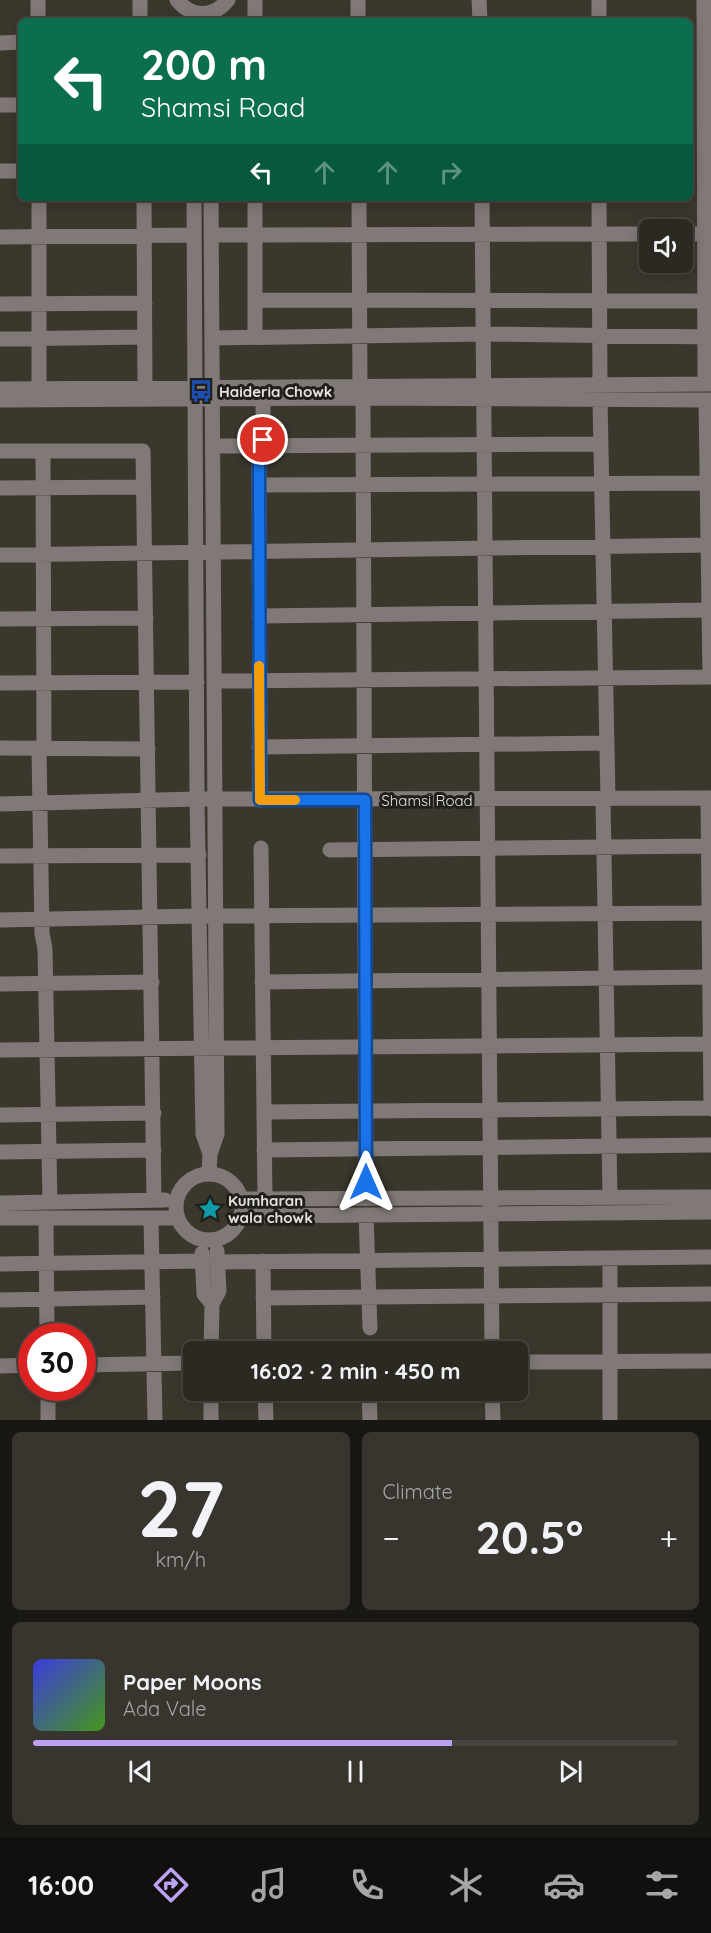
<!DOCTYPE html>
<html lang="en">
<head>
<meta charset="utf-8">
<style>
  :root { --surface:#2c2922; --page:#38352f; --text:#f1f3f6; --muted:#a6a6a5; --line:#484540; --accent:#bca0f2 }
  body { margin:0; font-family:Quicksand,sans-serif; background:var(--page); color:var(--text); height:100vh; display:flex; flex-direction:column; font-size:22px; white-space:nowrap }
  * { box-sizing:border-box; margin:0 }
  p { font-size:20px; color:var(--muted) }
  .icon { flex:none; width:33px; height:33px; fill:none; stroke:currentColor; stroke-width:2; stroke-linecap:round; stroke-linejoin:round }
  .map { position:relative; height:1420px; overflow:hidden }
  .drawer { display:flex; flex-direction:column; gap:12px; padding:12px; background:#181713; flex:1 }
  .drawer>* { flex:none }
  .banner { position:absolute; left:18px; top:18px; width:675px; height:183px; border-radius:9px; box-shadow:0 3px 15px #0003,0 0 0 2px var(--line); background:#0b6e4f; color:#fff; overflow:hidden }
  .buttons { position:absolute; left:639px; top:219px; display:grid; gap:12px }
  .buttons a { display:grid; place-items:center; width:54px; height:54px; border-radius:9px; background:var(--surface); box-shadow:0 3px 15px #0003,0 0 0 2px var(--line); font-size:30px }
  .speed { position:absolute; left:18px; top:1323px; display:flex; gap:12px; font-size:30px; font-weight:700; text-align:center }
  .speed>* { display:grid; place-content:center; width:78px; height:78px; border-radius:50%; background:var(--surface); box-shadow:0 3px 15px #0003,0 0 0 2px var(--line); line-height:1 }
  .speed .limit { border:9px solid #d22; background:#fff; color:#111 }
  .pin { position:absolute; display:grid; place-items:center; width:51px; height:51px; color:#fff; margin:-26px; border:3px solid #fff; border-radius:50%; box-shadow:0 2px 6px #0007 }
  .me { position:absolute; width:66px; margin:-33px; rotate:0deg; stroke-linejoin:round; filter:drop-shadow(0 0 4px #0008) }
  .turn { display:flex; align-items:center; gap:21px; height:126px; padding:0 24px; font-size:27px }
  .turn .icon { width:78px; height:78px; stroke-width:2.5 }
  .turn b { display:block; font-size:42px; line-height:51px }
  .lanes { display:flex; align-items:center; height:57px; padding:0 24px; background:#0003; justify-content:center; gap:30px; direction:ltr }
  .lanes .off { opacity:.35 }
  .big { font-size:45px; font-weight:700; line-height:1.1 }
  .drawer .widget { flex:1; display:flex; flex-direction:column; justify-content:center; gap:9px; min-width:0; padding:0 21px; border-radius:9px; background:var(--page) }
  .drawer .dial { align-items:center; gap:0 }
  .dial b { font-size:78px; line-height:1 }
  .song { display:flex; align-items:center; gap:18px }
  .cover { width:72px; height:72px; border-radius:9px; background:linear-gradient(135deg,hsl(240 70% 55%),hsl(100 70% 35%)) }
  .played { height:6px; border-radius:3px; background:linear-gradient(90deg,var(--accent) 65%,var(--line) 65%) }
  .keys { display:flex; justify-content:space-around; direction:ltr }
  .heat { display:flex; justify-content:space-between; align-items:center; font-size:33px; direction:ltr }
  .drawer .tiles { flex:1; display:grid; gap:12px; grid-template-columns:1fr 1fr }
  .widget:last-child { grid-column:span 2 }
  .trip { position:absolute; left:183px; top:1341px; width:345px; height:60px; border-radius:9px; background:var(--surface); box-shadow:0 3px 15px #0003,0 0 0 2px var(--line); font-weight:700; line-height:60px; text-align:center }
  .menu { display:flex; height:96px; justify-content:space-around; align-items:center; background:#12100e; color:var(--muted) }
  .menu .icon { width:42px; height:42px }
  .menu .active { color:var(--accent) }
  .menu b { font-size:27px; color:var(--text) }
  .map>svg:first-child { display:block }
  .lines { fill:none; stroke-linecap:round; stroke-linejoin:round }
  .minor { stroke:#807978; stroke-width:15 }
  .route-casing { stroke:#114b97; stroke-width:15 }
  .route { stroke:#1a73e8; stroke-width:10 }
  .slow { stroke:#f59e0b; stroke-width:10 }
  .labels { text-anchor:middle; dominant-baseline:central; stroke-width:6; stroke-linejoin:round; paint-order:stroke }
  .poi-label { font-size:15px; font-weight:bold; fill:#e5e2dc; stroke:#201f1a; text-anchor:start }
  .street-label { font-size:15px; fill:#e5e2dc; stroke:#201f1a }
</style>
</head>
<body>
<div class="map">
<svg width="711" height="1420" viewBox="0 0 711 1420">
  <rect width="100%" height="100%" fill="#3b372d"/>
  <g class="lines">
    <!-- minor -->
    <path class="minor" d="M38,0V21
      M140,0V21
      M177,0C192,18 213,18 228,0
      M255,0V21
      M358,0V21
      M479,0L480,21
      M599,0V21
      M704,0L705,384
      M0,43L21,42
      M0,105H21
      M0,171H21
      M39,198V389
      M144,198L145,388
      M194,198L197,799L203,1134L210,1154L209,1173
      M359,198L360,387
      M482,198L492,1352
      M599,198L600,385
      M682,234H711
      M211,235L650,234
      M0,237L194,235
      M255,300L705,301
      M0,304L145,303
      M255,337V198
      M212,338L484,334L711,337
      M0,339L145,337
      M0,389L711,384
      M363,398L366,1198
      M600,399L608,799
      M0,400L363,398L711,400
      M706,400L710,677
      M213,446L600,444
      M0,451H143L154,1200
      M43,451L44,748
      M259,485L707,483
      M0,488L143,487
      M0,555L711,545
      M259,616L709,610
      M0,619L146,618
      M214,681L711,677
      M0,683L197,682
      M259,747L606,743
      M0,748L148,749
      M39,748L42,933L45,949L50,1202
      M708,798L711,1109
      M603,799L610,1197
      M260,800L259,446L263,440V398
      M0,804L197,799L711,798
      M261,848L265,1199
      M330,850L709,846
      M0,856L199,855
      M0,920L200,916L711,913
      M262,982L710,977
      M0,984L152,982
      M0,1050L711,1044
      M264,1112L711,1108
      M0,1115L154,1113
      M264,1150L711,1145
      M0,1152L154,1150
      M210,1154L217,1134L211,198
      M176 1207a33 33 0 1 1 66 0a33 33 0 1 1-66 0Z
      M242,1199L711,1197
      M0,1203L165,1200
      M366,1215L370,1328
      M241,1216L711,1212
      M0,1218H177
      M46,1218L47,1336
      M151,1218L155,1420
      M202,1253L204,1294L212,1304
      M263,1261L264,1352
      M217,1262L711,1257
      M0,1264L202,1261
      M263,1298L711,1294
      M0,1300L153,1297
      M211,1352L212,1304L219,1291L217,1251
      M518,1362L711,1361
      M82,1365L194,1363
      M0,1366L32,1365
      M48,1388V1420
      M265,1390L266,1420
      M369,1390L370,1420
      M492,1390L493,1420
      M211,1420V1390
      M610,1420V1258"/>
  </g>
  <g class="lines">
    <!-- route casing -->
    <g class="route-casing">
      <path id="route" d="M263,440L259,446L260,800H365L366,1182"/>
    </g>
    <!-- route -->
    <use href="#route" class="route"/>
    <!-- slow -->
    <path class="slow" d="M259,666L260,800H295"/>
  </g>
  <!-- icons -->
  <defs>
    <g id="bus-bare" transform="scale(1.8)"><path d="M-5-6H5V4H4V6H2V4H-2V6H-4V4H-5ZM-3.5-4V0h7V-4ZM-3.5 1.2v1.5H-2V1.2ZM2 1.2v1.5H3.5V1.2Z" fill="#1a4fb4" stroke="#201f1a" stroke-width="2.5" paint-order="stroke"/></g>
    <g id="sight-bare" transform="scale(1.8)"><path d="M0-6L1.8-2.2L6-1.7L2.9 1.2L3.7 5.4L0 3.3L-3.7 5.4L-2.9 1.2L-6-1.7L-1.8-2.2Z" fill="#0f9aa8" stroke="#201f1a" stroke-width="2.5" paint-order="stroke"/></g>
  </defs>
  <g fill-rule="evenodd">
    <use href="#bus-bare" x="201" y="391"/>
    <use href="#sight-bare" x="210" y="1209"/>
  </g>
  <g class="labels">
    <!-- poi labels -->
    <g class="poi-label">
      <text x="219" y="391">Haideria Chowk</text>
      <text x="228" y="1200">Kumharan<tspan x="228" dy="17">wala chowk</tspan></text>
    </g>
    <!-- street labels -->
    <g class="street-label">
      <text x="427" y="800">Shamsi Road</text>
    </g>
  </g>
</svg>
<div class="buttons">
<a><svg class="icon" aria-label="sound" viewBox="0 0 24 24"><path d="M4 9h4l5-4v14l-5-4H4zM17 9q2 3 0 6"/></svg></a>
</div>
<div class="speed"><div class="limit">30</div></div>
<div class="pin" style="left:263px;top:440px;background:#d93025"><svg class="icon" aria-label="arrive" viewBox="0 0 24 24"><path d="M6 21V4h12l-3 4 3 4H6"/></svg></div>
<svg class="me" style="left:366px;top:1182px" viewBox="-20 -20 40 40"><path d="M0-17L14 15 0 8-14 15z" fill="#1a73e8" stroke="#fff" stroke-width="4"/></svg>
<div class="trip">16:02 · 2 min · 450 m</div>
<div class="banner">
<div class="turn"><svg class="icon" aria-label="left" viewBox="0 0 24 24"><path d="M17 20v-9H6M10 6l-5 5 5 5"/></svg><div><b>200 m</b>Shamsi Road</div></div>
<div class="lanes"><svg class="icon" aria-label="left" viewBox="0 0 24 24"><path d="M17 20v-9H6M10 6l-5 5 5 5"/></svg><svg class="icon off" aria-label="ahead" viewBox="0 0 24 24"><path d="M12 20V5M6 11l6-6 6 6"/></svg><svg class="icon off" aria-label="ahead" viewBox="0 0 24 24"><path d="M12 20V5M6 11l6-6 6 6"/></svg><svg class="icon off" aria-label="right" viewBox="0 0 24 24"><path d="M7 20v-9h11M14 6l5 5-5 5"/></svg></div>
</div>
</div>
<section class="drawer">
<div class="tiles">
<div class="widget dial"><b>27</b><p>km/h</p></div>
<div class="widget"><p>Climate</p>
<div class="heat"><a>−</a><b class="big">20.5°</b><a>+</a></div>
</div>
<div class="widget">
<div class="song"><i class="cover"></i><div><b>Paper Moons</b><p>Ada Vale</p></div></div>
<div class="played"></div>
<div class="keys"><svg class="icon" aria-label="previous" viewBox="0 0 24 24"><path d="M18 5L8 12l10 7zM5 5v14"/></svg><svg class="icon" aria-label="pause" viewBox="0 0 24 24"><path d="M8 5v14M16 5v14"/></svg><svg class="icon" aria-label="next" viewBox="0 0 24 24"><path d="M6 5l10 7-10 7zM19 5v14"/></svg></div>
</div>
</div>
</section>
<nav class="menu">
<b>16:00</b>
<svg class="icon active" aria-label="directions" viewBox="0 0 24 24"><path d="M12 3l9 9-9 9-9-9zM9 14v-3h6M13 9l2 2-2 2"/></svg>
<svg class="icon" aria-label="music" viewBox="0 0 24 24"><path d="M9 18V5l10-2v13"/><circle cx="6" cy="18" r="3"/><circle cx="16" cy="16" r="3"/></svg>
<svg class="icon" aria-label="phone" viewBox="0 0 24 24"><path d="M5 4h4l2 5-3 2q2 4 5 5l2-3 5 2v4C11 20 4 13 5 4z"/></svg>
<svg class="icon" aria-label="climate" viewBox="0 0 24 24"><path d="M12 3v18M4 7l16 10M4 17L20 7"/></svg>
<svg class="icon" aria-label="car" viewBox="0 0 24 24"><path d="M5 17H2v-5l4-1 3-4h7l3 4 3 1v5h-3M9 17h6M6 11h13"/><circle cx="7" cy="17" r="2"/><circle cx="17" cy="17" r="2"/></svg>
<svg class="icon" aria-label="filters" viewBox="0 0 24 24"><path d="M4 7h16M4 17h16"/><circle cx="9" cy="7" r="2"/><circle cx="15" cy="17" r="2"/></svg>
</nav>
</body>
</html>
